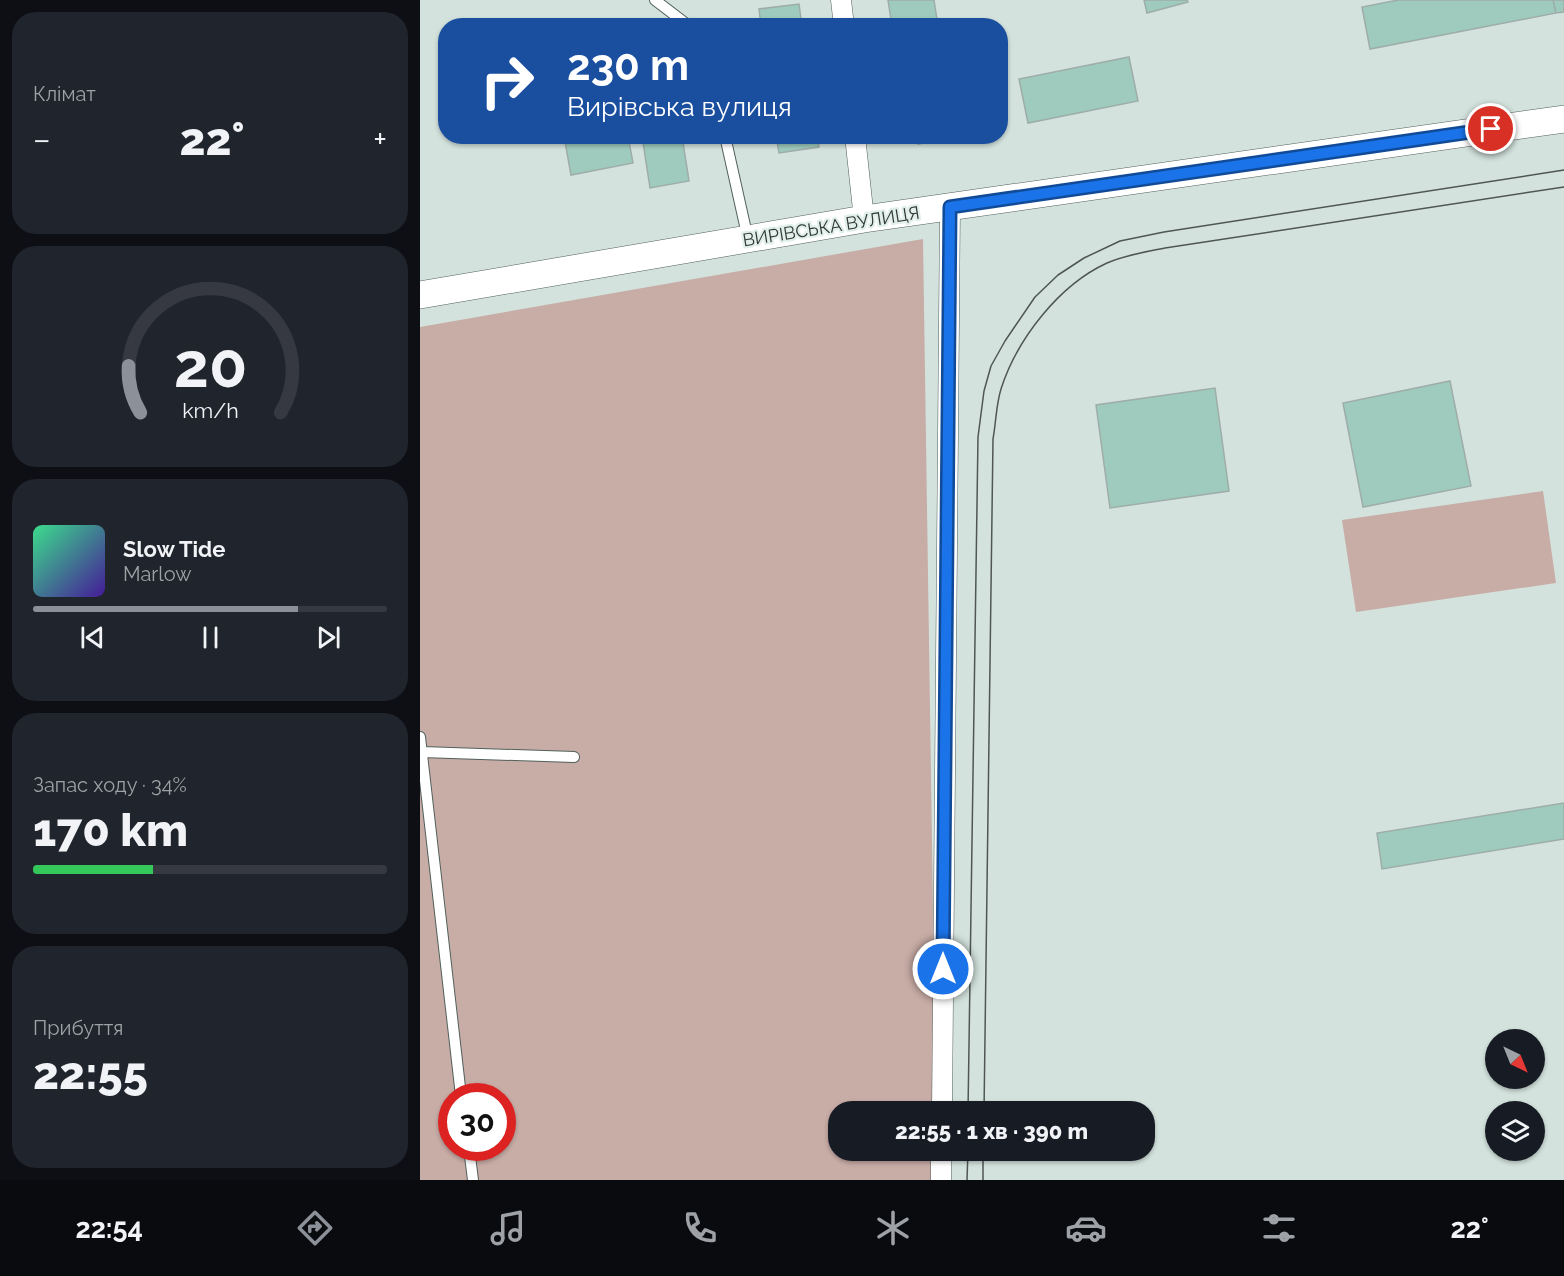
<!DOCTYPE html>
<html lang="uk">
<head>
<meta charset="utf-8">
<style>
  :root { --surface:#171b24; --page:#20242c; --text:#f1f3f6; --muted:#9ea1a6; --line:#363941; --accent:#8c9099 }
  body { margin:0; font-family:Raleway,sans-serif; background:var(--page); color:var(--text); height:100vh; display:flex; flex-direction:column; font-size:22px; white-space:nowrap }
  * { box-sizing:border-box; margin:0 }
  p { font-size:20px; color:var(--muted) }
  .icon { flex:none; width:33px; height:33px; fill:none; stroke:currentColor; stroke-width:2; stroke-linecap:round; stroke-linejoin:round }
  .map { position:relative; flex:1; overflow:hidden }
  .drawer { display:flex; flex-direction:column; gap:12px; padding:12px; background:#0d0f14; width:420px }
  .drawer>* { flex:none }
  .hud { position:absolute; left:18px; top:18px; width:570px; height:126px; border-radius:24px; box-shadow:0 2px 4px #0004; background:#1a4fa0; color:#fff; overflow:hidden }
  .needle { width:39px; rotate:137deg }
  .buttons { position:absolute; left:1065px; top:1029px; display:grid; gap:12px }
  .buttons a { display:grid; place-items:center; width:60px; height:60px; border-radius:50%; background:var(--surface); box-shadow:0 2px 4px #0004; font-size:30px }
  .speed { position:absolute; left:18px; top:1083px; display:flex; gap:12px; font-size:30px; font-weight:700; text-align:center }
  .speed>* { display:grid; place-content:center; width:78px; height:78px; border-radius:50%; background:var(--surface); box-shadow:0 2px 4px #0004; line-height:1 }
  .speed .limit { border:9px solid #d22; background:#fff; color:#111 }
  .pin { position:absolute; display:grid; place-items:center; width:51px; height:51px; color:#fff; margin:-26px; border:3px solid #fff; border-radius:50%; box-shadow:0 2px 6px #0007 }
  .me { position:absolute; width:66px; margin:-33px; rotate:0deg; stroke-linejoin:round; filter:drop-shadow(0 0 4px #0008) }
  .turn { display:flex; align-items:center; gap:21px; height:126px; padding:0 30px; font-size:27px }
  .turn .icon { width:78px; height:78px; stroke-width:2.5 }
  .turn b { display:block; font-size:42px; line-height:51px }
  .big { font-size:45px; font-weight:800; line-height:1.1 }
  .drawer .widget { flex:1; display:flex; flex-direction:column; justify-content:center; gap:9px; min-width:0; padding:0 21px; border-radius:24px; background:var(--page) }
  .drawer .dial { align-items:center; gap:0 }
  .dial svg { height:156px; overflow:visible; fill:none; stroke:var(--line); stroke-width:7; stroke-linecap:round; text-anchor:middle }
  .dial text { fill:var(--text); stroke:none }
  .song { display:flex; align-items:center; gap:18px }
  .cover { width:72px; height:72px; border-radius:9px; background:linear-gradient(135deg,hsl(150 70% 55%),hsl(260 70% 35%)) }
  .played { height:6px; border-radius:3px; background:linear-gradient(90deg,var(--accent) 75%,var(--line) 75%) }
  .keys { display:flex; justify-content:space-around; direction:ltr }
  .heat { display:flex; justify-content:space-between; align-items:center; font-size:33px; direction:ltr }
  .charge { height:9px; border-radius:4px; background:linear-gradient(90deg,#34c759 34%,var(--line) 0) }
  .trip { position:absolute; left:408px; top:1101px; width:327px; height:60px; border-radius:24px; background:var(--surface); box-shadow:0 2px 4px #0004; font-weight:800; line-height:60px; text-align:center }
  .dock { display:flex; height:96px; justify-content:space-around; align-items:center; background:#090b0e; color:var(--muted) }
  .dock .icon { width:42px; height:42px }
  .dock .on { color:var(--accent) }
  .dock b { font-size:27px; color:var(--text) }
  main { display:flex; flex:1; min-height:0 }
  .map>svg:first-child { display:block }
  .green { fill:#c8aca6; fill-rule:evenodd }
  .building { fill:#9ecbbd; stroke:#9eada8; stroke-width:1.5 }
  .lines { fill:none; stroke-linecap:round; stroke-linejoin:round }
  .lane-casing { stroke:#52605c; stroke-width:12 }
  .street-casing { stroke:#52605c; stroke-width:21 }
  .secondary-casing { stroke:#52605c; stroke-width:28 }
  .lane { stroke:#fff; stroke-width:10 }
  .street { stroke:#fff; stroke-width:20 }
  .secondary { stroke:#fff; stroke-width:27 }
  .tram { stroke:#4f5654; stroke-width:1.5 }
  .route-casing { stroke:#114b97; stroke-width:15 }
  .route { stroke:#1a73e8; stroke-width:10 }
  .labels { text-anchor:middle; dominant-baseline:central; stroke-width:4.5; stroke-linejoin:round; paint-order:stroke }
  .street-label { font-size:18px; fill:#323836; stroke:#e0efea }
</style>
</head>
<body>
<main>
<section class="drawer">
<div class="widget"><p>Клімат</p>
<div class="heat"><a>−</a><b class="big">22°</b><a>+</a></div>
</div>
<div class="widget dial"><svg viewBox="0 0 100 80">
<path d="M14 69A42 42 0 1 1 86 69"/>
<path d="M14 69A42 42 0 0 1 8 45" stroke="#8c9099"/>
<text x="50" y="56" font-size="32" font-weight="700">20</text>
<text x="50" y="72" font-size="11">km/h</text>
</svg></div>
<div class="widget">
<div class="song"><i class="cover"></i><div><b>Slow Tide</b><p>Marlow</p></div></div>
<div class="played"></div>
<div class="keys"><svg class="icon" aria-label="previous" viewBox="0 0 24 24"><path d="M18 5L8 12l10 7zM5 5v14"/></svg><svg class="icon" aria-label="pause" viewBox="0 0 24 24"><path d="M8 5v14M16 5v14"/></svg><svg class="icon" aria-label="next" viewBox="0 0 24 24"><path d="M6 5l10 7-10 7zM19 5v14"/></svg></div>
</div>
<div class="widget"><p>Запас ходу · 34%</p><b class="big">170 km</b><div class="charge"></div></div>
<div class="widget"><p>Прибуття</p><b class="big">22:55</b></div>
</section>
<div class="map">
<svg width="1144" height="1180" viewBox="0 0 1144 1180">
  <rect width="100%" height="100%" fill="#d3e2dd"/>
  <!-- green -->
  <path class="green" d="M503,239L516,1111L418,1112V1150L517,1151V1180H0V327ZM32,1096H82V1148H32Z
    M1123,491L1136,583L936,612L922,520Z"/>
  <!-- building -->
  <path class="building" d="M468,0H514L518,26H472Z
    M724,0H767L768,2L727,13Z
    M978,0H1133L1136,13L950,49L942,7Z
    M1133,0H1144V12L1136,13Z
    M379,4L382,26H341L339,9Z
    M709,57L718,101L608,123L599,79Z
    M144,136H208L213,163L151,175Z
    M222,136H262L269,181L230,188Z
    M356,136H397L399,147L359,153Z
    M497,136H539L498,144Z
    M1030,381L1051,486L943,507L923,403Z
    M795,388L809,491L690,508L676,405Z
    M1144,803V839L962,869L957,833Z"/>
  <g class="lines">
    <!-- lane casing -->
    <g class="lane-casing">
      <path id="lane" d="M235,0L269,26
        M305,136L328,239
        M0,737L41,1096
        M2,752L154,757
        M49,1148L53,1180"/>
    </g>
    <!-- street casing -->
    <g class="street-casing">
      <path id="street" d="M421,0L424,26
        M435,136L444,219
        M522,1112L530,207
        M521,1180V1150"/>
    </g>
    <!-- secondary casing -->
    <g class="secondary-casing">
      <path id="secondary" d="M0,295L444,219L1144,119"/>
    </g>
    <!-- lane -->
    <use href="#lane" class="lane"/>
    <!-- street -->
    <use href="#street" class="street"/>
    <!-- secondary -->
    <use href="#secondary" class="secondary"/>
    <!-- tram -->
    <path class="tram" d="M548,1112L558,437L564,391L571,366L585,341L615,297L638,275L664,258L700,241L744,232L1144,170
      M564,1112L573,439C576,423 576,405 581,389C597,339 639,285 687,263C705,255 726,252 745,248L1144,187
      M547,1180L548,1150
      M563,1180V1150"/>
  </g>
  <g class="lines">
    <!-- route casing -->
    <g class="route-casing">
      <path id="route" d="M523,969L530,207L1071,129"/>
    </g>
    <!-- route -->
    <use href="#route" class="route"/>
  </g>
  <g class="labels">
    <!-- street labels -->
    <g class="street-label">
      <text transform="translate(411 226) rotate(-9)">ВИРІВСЬКА ВУЛИЦЯ</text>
    </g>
  </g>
</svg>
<div class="buttons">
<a><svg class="needle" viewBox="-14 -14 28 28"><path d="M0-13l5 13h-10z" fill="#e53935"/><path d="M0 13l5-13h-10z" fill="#9ea1a6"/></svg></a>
<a><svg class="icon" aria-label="layers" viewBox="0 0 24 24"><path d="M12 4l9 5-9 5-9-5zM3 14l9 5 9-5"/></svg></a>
</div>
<div class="speed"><div class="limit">30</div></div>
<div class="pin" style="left:1071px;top:129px;background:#d93025"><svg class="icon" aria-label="arrive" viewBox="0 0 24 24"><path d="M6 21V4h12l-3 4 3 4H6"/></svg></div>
<svg class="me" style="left:523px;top:969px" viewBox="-20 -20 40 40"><circle r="17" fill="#1a73e8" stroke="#fff" stroke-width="3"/><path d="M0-11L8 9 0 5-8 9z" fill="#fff"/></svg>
<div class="trip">22:55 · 1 хв · 390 m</div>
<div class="hud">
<div class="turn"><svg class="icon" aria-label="right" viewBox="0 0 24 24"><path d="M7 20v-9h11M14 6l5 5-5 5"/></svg><div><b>230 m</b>Вирівська вулиця</div></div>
</div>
</div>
</main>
<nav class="dock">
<b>22:54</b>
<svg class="icon on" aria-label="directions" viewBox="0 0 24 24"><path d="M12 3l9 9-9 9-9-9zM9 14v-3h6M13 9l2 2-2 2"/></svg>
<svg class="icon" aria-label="music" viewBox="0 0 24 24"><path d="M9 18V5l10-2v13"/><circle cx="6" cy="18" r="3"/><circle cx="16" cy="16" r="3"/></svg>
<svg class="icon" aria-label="phone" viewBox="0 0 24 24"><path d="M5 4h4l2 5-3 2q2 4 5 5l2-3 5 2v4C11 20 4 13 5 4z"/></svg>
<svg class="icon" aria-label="climate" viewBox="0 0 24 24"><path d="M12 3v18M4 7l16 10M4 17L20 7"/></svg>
<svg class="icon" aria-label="car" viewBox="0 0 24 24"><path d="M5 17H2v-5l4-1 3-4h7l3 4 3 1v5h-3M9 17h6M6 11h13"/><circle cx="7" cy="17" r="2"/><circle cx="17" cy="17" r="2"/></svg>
<svg class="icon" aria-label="filters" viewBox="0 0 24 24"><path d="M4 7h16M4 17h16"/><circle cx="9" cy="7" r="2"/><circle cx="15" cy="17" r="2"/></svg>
<b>22°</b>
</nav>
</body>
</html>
